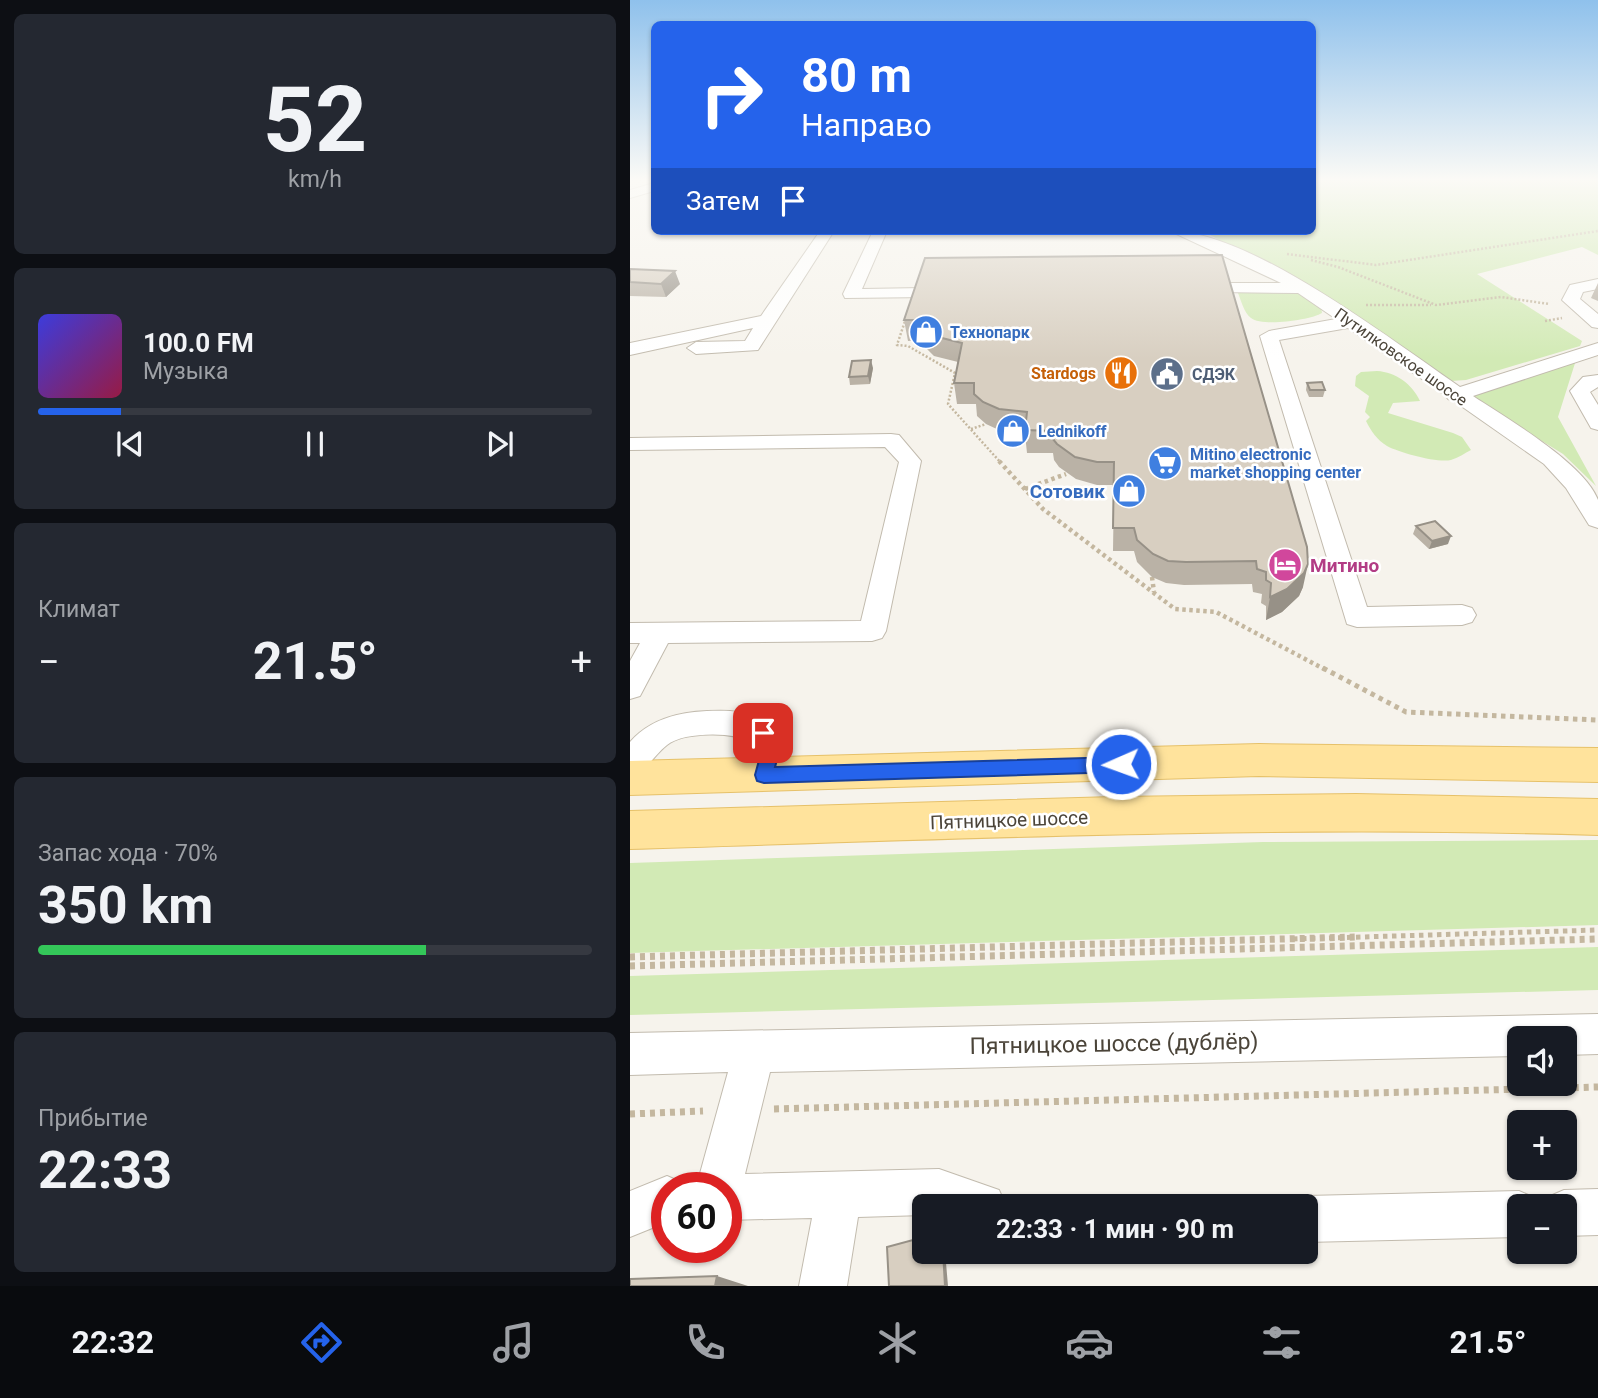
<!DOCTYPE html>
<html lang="ru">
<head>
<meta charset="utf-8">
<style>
  :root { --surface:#171b24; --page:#242831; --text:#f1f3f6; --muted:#9ea1a6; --line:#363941; --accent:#2563eb }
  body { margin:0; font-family:Roboto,sans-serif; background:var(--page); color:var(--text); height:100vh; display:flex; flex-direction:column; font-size:26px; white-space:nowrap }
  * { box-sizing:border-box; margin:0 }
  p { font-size:23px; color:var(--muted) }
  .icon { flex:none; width:38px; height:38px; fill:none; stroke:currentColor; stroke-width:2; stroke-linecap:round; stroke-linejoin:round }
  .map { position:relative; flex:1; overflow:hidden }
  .sheet { display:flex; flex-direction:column; gap:14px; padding:14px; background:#0d0f14; width:630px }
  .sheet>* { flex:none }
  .hud { position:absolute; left:21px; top:21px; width:665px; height:214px; border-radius:10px; box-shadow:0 2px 5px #0004; background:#2563eb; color:#fff; overflow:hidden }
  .buttons { position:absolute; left:877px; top:1026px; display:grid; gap:14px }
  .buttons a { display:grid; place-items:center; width:70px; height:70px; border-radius:10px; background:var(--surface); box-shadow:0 2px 5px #0004; font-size:35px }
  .speed { position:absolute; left:21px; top:1172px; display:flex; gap:14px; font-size:35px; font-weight:700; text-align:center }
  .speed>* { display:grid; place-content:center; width:91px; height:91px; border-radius:50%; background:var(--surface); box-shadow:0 2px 5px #0004; line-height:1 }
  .speed .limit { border:10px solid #d22; background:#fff; color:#111 }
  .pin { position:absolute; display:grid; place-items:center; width:60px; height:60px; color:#fff; margin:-30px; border-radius:14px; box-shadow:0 4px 10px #0006 }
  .me { position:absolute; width:77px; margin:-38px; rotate:268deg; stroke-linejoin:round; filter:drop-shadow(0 0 5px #0008) }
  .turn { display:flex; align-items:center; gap:24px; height:147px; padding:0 35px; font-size:32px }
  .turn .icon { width:91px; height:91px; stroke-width:2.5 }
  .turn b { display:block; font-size:49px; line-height:60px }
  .then { display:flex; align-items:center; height:66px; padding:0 35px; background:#0003; gap:14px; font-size:26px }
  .big { font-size:52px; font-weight:700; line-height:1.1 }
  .sheet .tile { flex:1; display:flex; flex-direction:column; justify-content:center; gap:10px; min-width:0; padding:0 24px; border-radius:10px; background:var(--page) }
  .sheet .dial { align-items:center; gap:0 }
  .dial b { font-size:91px; line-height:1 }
  .song { display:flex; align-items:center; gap:21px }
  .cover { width:84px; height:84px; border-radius:10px; background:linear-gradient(135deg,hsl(240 70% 55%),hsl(340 70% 35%)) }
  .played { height:7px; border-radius:4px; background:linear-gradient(90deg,var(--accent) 15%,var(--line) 15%) }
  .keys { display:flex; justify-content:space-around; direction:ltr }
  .heat { display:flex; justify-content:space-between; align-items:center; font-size:38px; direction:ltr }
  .charge { height:10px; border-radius:5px; background:linear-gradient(90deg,#34c759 70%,var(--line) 0) }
  .trip { position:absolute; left:282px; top:1194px; width:406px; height:70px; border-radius:10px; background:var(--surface); box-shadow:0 2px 5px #0004; font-weight:700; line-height:70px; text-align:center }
  .tab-bar { display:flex; height:112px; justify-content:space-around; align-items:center; background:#090b0e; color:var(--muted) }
  .tab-bar .icon { width:49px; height:49px }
  .tab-bar .on { color:var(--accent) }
  .tab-bar b { font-size:32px; color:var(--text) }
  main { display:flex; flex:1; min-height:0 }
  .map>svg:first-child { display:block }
  .green { fill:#d2eab5 }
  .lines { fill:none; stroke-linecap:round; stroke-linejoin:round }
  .minor-casing { stroke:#c2bbae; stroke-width:2 }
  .major-casing { stroke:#e6c16a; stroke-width:2 }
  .path-far3 { stroke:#c4b79f; stroke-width:2.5; stroke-dasharray:2 2; stroke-linecap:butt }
  .path-far2 { stroke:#c4b79f; stroke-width:4.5; stroke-dasharray:3.5 3.5; stroke-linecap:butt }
  .path-far1 { stroke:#c4b79f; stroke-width:5; stroke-dasharray:4.5 4.5; stroke-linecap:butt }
  .path { stroke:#c4b79f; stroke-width:7; stroke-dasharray:5 5; stroke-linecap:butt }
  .minor { fill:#fff; fill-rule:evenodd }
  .major { fill:#ffe39c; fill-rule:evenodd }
  .wall { fill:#bab2a6 }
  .shaded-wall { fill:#979187 }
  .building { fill:#d8cfc1; stroke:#979187; stroke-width:2 }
  .route { fill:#2563eb; stroke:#184099; stroke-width:2 }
  .labels { text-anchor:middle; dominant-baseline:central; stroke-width:5; stroke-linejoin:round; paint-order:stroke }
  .far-shop-label { font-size:16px; font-weight:bold; fill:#366cbe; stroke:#fff; text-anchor:start }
  .far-street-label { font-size:16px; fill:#4b4439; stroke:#fff }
  .far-food-label { font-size:16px; font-weight:bold; fill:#c56008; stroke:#fff; text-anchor:end }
  .far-service-label { font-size:16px; font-weight:bold; fill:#4e5e75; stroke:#fff; text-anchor:start }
  .shop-label { font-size:19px; font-weight:bold; fill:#366cbe; stroke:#fff; text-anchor:end }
  .hotel-label { font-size:19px; font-weight:bold; fill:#b23c85; stroke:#fff; text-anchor:start }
  .street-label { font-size:19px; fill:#4b4439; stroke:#fff }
  .near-street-label { font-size:23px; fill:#4b4439; stroke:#fff }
</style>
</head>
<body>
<main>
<section class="sheet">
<div class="tile dial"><b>52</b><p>km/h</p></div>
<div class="tile">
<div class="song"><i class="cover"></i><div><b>100.0 FM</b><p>Музыка</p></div></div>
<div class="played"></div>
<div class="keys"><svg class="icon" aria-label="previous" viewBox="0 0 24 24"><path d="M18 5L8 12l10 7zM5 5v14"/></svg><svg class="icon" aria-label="pause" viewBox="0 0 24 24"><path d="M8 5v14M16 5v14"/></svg><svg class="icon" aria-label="next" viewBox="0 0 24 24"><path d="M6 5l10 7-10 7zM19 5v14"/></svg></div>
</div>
<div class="tile"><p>Климат</p>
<div class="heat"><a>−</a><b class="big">21.5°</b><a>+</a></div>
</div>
<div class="tile"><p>Запас хода · 70%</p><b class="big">350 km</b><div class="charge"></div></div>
<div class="tile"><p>Прибытие</p><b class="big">22:33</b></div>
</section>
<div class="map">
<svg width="968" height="1286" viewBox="0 0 968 1286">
  <rect width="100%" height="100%" fill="#f6f3ec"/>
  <!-- green -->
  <path class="green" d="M968,179V255L952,247L847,274L952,341L950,346L836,380L821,381L810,377L574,231H682L683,180Z
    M662,291L670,292L691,306L692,313C681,320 632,327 621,318C614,313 611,300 608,293Z
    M946,360L928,417L966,486L933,454L852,404L842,394Z
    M747,371C766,372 782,384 790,401L763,403L758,413L823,433L832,437L841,450C835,453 828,458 821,460C807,463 770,453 757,446C747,440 741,431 736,421L740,417L735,412L739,396L725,386L726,376L731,372Z
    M968,840V925L0,953V863L633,842Z
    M968,947V990L0,1015V976Z"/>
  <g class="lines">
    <!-- minor casing -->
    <g class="minor-casing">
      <path id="minor" d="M24,183V191L0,198V190Z
        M190,231H204L128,350L66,354L57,348L66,342L115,341L123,328L0,355V343L131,316Z
        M243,231H257L232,289L294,288L300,289L302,293L300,297L215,298L213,294Z
        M540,231C621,231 761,340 830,387L968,343V355L843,396C876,418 954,463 968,500C968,508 968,520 968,528L959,525L936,488L914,464L824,401L818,399L815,395L718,328L649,340L737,607L832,605L842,608L846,615L842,622L832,625L727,627L717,624L630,336L639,331L706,319L668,293L588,292L586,288L588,284L594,283H651Z
        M968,279V289L953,292L950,299L968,314V328L962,327L932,300L940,285Z
        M968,375V387L960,392L968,405V430L961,428L940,391L953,377Z
        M261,434L269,435L291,461L256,631L252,638L242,641L38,643L10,696L0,699V661L10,643H0V623L231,621L269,462L255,447L0,450V438Z
        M100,711C146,716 169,738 145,785L134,789L123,785L118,775L123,754V743C106,731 53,732 37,745C23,756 17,771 0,777V742C26,713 63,710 100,711Z
        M968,1014V1054L934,1055V1038H889V1056L140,1072L115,1174L309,1169L369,1190L376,1206H294V1215L228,1217L217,1286H169L182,1218L96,1220V1188H66L98,1072L0,1075V1033Z
        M37,1176L53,1183L55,1188H37V1222L0,1237V1191Z
        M968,1189V1235L934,1236V1206H914L918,1197L934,1190Z
        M889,1191L905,1198L909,1206H889V1237L676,1242V1206H658L676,1196Z"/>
    </g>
    <!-- major casing -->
    <g class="major-casing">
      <path id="major" d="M629,744L968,748V782L629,776L0,795V761Z
        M726,794L968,799V835C645,825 323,839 0,849V811L484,797Z"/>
    </g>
    <!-- path-far3 -->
    <path class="path-far3" d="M657,254L746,265L968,231
      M681,260L708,267L806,305L871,297L919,304
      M736,305H801
      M276,318L267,345L278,346L325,373L318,404L371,463
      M915,321L932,318
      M341,429L356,424"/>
    <!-- path-far2 -->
    <path class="path-far2" d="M369,461L413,509L545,609L586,612L696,670
      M395,489L436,474
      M522,577L524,592"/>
    <!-- path-far1 -->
    <path class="path-far1" d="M693,668L776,712L968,720
      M663,939L968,930"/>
    <!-- path -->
    <path class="path" d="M0,957L726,937
      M0,966L968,939
      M144,1109L968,1087
      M0,1114L73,1111"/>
    <!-- minor -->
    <use href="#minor" class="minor"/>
    <!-- major -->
    <use href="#major" class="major"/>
  </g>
  <!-- wall -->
  <path class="wall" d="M295,258L673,587L669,596L652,612L636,620V606L631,603L632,594L623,592L622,584L554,585L536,583L522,577L507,562L504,551H483L484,485H467L446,479L429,467L424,460L423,453H397L395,434L371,431L356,424L347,416L346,404H327L324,383L328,362L304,356L294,346L293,340L278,341L274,320Z
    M0,269L50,284L36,297L0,296Z
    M968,283V301L961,298Z
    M243,368L240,384L220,385L219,377Z
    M677,383L695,390L693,397H679L676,390Z
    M786,526L818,544L799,549L783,534Z"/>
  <!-- shaded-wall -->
  <path class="shaded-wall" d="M45,271L50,284L36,297L31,284Z
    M241,360L243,368L240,384L238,376Z
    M821,536L818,544L799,549L802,541Z
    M678,564L673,587L669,596L652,612L636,620L640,597Z
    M313,1251H315L318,1286H315Z
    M87,1276L118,1286H85Z"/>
  <!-- building -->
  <path class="building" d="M592,255L677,547L678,564L674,573L657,589L640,597L641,583L636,580V572L627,569L626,561L556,562L538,561L523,554L507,540L504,528H483L484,462H467L445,457L427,444L422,438L423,431L395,430L397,412L369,409L353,402L344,394V383H324L332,343L300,335L290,325L291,320H274L295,258Z
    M0,269L45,271L31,284L0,282Z
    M241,360L238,376L219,377L222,361Z
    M692,382L695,390H680L677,383Z
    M805,521L821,536L802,541L786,526Z
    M294,1237V1251H313L315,1286H259L257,1247Z
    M87,1276L85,1286H0V1279Z"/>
  <!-- sky -->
  <linearGradient id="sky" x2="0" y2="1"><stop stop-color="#8fc1ec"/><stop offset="0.5" stop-color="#fbfaf6"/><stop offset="1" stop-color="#fbfaf6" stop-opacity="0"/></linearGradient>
  <rect width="968" height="359" fill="url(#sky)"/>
  <!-- route -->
  <path class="route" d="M133,726L140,728L149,753L145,767L491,757L498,759L500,764L498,770L491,772L134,783L127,781L125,775L131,753L125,733L127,728Z"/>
  <!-- icons -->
  <defs>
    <g id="shop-disc" transform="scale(1.75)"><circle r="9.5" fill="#3f7fe0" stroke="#fff"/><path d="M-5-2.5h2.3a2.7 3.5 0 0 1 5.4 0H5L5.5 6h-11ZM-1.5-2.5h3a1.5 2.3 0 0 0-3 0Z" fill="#fff"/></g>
    <g id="restaurant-disc" transform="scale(1.75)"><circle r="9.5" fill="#e8710a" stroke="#fff"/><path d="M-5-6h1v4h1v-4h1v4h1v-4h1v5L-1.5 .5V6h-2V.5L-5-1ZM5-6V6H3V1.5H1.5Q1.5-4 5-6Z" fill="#fff"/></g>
    <g id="civic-disc" transform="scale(1.75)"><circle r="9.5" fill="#5c6f8a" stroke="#fff"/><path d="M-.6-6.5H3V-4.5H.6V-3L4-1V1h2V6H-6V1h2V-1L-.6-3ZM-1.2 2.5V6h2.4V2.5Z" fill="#fff"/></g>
    <g id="supermarket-disc" transform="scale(1.75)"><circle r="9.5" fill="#3f7fe0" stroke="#fff"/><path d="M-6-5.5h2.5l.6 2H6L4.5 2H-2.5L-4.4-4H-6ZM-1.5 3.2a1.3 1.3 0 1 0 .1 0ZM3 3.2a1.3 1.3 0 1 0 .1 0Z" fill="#fff"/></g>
    <g id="hotel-disc" transform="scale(1.75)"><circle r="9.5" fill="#d1479c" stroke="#fff"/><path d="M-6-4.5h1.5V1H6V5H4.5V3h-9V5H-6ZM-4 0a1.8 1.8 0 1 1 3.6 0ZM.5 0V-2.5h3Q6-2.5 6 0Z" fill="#fff"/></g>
  </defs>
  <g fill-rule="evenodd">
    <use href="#shop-disc" x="296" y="332"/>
    <use href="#restaurant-disc" x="491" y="373"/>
    <use href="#civic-disc" x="537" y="374"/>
    <use href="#shop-disc" x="383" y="431"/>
    <use href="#supermarket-disc" x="535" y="463"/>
    <use href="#shop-disc" x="499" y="491"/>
    <use href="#hotel-disc" x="655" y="565"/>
  </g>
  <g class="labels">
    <!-- far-shop labels -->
    <g class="far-shop-label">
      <text x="320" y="332">Технопарк</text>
      <text x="408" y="431">Lednikoff</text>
      <text x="560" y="454">Mitino electronic<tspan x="560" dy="18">market shopping center</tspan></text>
    </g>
    <!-- far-street labels -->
    <g class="far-street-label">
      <text transform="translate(771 357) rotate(35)">Путилковское шоссе</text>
    </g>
    <!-- far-food labels -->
    <g class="far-food-label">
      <text x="466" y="373">Stardogs</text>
    </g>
    <!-- far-service labels -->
    <g class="far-service-label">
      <text x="562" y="374">СДЭК</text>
    </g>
    <!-- shop labels -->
    <g class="shop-label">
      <text x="475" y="491">Сотовик</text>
    </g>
    <!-- hotel labels -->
    <g class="hotel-label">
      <text x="680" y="565">Митино</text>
    </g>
    <!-- street labels -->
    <g class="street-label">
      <text transform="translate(379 820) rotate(-2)">Пятницкое шоссе</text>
    </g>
    <!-- near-street labels -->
    <g class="near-street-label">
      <text transform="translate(484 1044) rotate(-1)">Пятницкое шоссе (дублёр)</text>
    </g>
  </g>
</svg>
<div class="buttons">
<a><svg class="icon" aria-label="sound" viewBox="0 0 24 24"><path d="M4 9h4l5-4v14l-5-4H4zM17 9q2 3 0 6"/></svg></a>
<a>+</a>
<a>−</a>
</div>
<div class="speed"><div class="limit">60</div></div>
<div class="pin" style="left:133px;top:733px;background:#d93025"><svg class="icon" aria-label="arrive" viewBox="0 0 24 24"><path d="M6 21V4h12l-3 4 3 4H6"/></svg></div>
<svg class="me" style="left:491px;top:764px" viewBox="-20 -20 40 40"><circle r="17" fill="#2563eb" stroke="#fff" stroke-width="3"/><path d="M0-11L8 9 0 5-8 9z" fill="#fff"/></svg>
<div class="trip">22:33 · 1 мин · 90 m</div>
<div class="hud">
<div class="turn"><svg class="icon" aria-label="right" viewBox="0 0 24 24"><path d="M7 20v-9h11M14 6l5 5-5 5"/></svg><div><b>80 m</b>Направо</div></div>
<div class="then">Затем<svg class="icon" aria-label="arrive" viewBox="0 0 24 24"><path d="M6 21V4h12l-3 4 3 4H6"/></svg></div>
</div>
</div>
</main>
<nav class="tab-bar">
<b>22:32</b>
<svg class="icon on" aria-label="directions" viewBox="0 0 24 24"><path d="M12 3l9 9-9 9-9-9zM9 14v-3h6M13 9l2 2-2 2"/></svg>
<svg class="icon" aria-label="music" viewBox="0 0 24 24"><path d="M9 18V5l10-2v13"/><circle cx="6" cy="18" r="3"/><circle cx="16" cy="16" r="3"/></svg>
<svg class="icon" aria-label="phone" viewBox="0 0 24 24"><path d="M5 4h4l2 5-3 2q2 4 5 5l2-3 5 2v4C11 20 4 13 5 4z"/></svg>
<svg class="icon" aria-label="climate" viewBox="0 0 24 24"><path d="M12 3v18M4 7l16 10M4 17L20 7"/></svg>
<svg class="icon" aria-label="car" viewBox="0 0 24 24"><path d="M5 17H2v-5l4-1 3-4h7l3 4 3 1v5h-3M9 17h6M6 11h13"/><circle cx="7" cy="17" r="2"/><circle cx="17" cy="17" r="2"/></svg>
<svg class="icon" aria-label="filters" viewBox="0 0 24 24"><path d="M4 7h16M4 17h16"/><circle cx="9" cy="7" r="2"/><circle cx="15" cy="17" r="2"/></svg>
<b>21.5°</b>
</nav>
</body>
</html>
